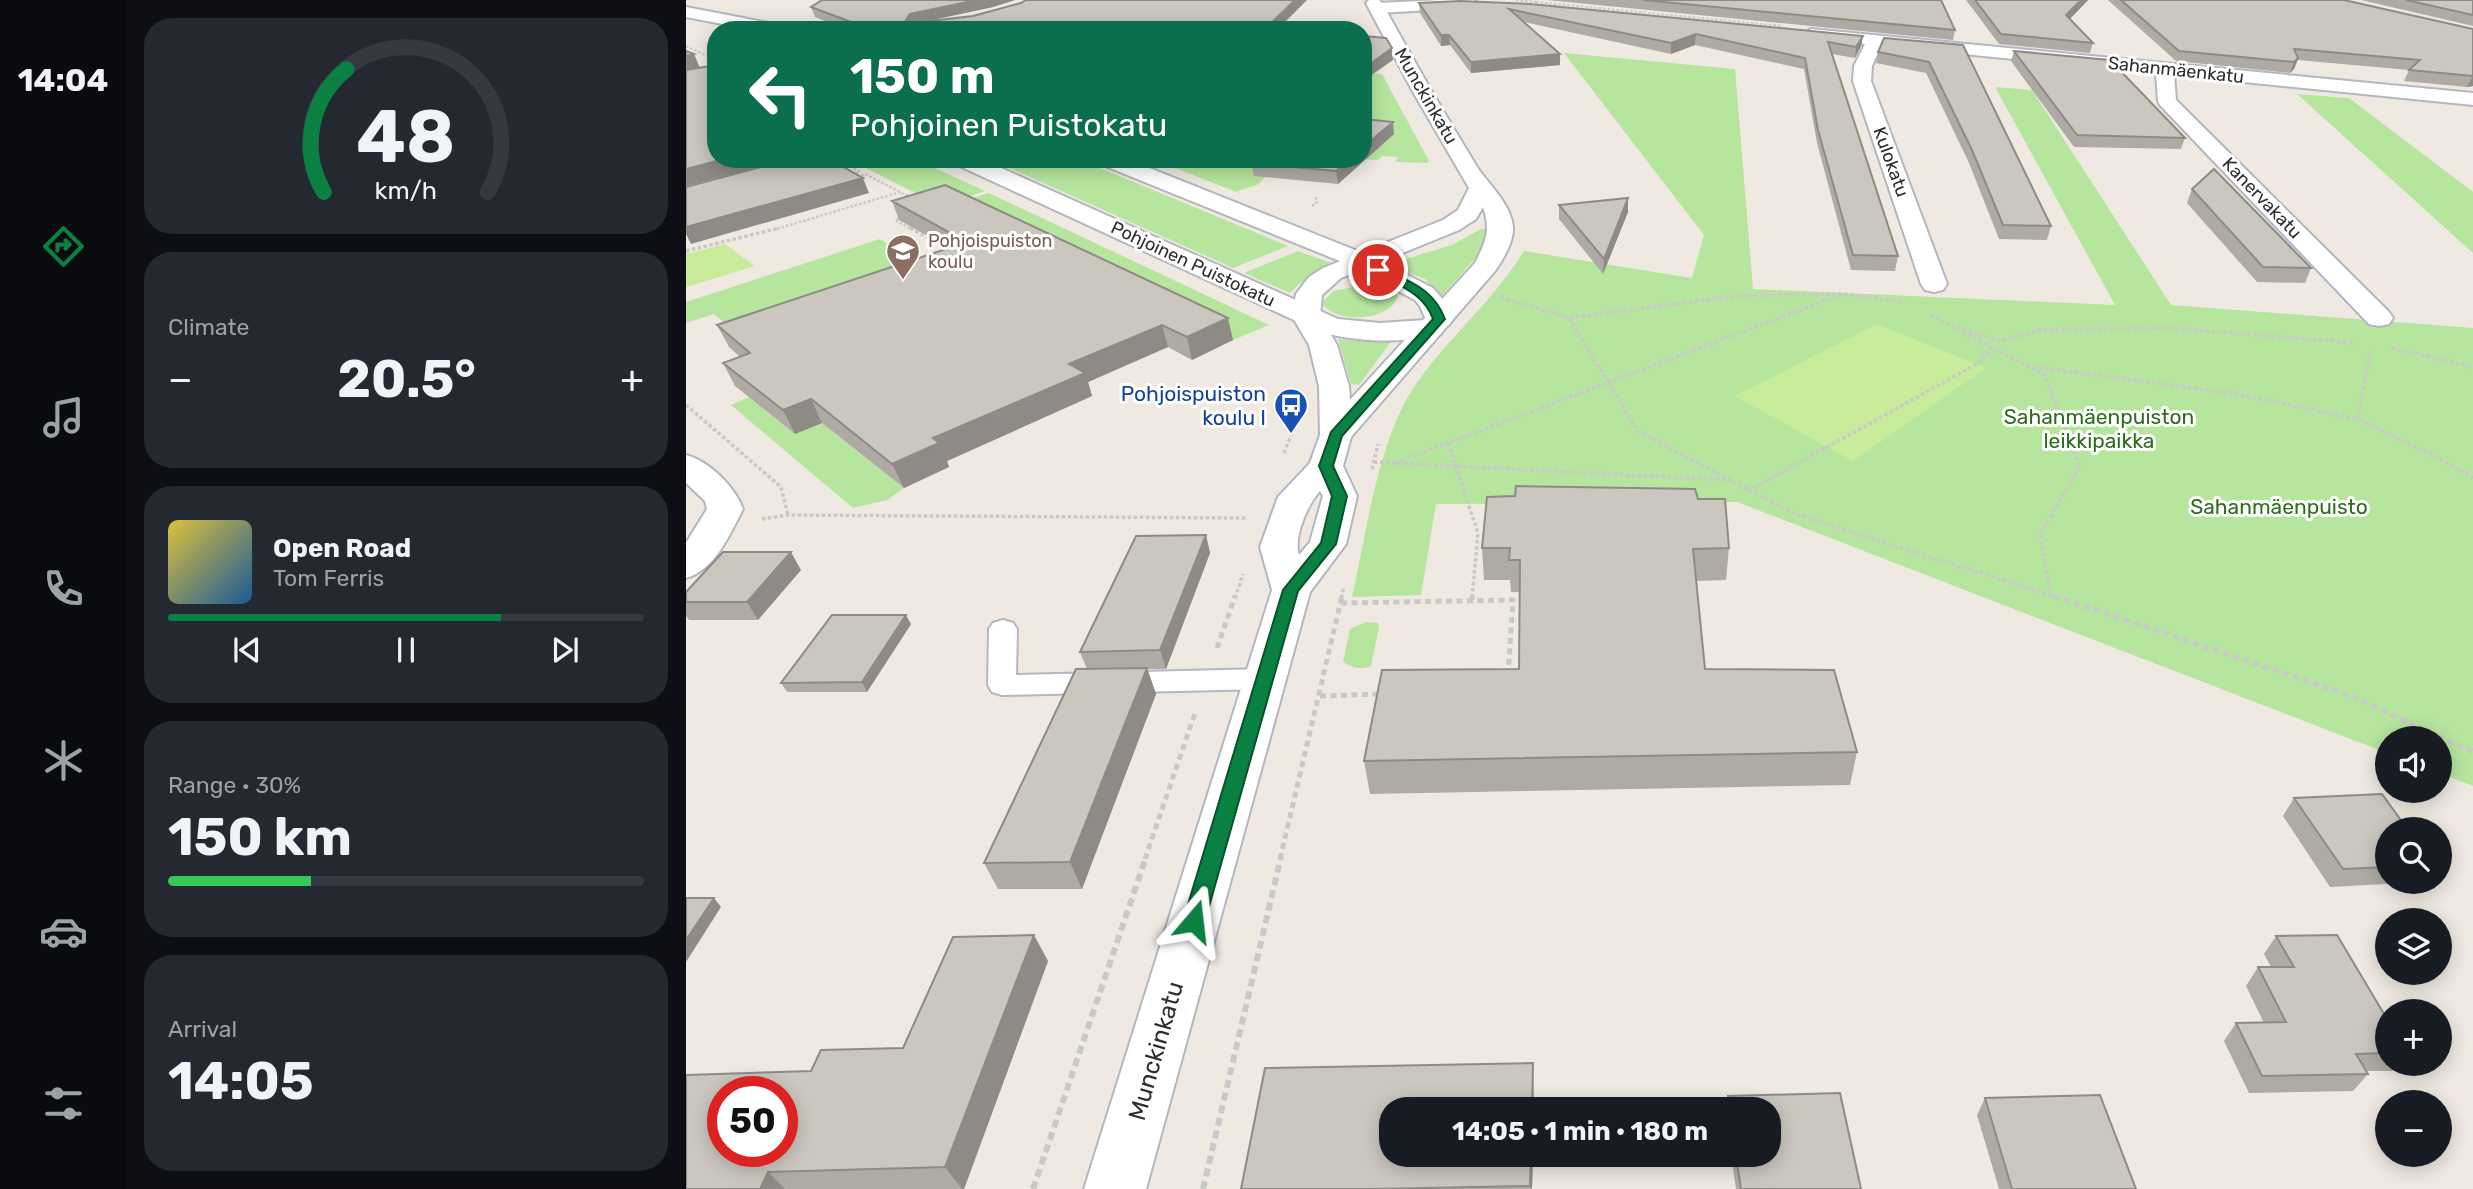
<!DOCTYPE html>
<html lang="en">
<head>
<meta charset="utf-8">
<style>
  :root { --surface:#171b24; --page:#242831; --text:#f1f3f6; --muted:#9ea1a6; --line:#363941; --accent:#0b8043 }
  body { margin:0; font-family:Rubik,sans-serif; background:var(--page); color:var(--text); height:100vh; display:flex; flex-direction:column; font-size:26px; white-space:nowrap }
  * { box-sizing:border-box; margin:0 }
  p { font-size:23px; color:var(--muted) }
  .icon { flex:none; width:38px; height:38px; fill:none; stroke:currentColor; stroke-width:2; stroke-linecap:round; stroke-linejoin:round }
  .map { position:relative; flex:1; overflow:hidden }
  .drawer { display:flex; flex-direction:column; gap:18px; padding:18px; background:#0d0f14; width:560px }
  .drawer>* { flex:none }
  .banner { position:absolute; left:21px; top:21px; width:665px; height:147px; border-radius:28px; box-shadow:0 4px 18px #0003; background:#0b6e4f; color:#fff; overflow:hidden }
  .buttons { position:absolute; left:1689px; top:726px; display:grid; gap:14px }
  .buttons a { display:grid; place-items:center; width:77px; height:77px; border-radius:50%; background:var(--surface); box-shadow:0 4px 18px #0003; font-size:35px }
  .speed { position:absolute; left:21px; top:1076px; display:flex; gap:14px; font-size:35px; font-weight:700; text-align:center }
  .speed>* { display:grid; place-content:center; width:91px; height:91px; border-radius:50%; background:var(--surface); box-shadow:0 4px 18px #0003; line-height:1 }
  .speed .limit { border:10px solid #d22; background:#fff; color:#111 }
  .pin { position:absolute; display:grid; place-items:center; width:60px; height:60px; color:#fff; margin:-30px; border:4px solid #fff; border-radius:50%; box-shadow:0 2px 7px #0007 }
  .me { position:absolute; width:77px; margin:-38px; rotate:17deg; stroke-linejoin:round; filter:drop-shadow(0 0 5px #0008) }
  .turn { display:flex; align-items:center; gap:24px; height:147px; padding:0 28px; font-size:32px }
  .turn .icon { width:91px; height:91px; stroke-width:2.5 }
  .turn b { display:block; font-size:49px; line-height:60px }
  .big { font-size:52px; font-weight:700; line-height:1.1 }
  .drawer .widget { flex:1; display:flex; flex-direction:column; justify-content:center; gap:10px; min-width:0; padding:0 24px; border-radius:28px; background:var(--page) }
  .drawer .dial { align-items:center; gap:0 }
  .dial svg { height:182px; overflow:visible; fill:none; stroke:var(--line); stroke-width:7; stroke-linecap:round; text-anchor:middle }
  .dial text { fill:var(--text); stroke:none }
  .song { display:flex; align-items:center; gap:21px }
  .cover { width:84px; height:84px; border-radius:10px; background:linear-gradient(135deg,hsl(50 70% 55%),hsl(210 70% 35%)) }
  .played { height:7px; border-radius:4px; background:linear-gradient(90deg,var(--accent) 70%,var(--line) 70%) }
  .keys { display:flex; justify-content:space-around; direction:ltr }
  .heat { display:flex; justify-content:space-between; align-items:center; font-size:38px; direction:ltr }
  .charge { height:10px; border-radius:5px; background:linear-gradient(90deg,#34c759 30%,var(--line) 0) }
  .trip { position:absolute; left:693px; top:1097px; width:402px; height:70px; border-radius:28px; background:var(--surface); box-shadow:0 4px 18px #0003; font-weight:700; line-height:70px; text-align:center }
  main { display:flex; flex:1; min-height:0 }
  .tabs { display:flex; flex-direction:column; width:126px; justify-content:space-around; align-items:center; background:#090b0e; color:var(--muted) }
  .tabs .icon { width:49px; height:49px }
  .tabs .current { color:var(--accent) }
  .tabs b { font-size:32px; color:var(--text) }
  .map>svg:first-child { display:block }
  .green { fill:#b6e59e }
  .pitch { fill:#c9ec9a }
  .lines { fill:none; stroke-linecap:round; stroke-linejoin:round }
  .service-casing { stroke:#b4b7c1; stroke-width:4 }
  .minor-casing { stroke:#b4b7c1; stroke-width:4 }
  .tertiary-casing { stroke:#b4b7c1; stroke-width:4 }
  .secondary-casing { stroke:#b4b7c1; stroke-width:4 }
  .path-far4 { stroke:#c9c9c9; stroke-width:2; stroke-dasharray:2.5 2; stroke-linecap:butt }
  .path-far3 { stroke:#c9c9c9; stroke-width:2.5; stroke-dasharray:2.5 2; stroke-linecap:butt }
  .path-far2 { stroke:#c9c9c9; stroke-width:3.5; stroke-dasharray:3.5 2.5; stroke-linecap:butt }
  .path-far1 { stroke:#c9c9c9; stroke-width:5; stroke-dasharray:6 4.5; stroke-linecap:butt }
  .path { stroke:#c9c9c9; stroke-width:6; stroke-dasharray:8 5; stroke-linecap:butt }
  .service { fill:#fff; fill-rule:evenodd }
  .minor { fill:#fff; fill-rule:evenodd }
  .tertiary { fill:#fff; fill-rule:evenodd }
  .secondary { fill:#fff; fill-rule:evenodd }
  .wall { fill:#afaba4 }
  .shaded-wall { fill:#8e8b86 }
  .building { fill:#cbc7bf; stroke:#8e8b86; stroke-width:2; fill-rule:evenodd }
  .route { fill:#0b8043; stroke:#07532c; stroke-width:2 }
  .labels { text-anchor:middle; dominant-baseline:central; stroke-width:6; stroke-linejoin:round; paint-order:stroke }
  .far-street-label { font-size:18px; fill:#2e2e2e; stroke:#fff }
  .far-education-label { font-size:18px; fill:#785e54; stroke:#fff; text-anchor:start }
  .transit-label { font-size:21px; fill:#164399; stroke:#fff; text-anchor:end }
  .park-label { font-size:21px; fill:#2c6e1b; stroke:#fff }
  .near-street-label { font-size:24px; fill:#2e2e2e; stroke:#fff }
</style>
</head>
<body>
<main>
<nav class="tabs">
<b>14:04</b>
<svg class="icon current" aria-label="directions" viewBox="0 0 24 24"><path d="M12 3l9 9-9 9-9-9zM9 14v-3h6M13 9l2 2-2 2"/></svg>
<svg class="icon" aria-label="music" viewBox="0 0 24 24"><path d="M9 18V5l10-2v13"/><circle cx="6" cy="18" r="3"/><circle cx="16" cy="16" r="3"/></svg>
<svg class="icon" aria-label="phone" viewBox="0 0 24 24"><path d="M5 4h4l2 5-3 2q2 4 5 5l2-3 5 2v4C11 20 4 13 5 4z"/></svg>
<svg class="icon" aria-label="climate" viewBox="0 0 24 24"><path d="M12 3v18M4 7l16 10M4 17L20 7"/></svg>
<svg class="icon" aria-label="car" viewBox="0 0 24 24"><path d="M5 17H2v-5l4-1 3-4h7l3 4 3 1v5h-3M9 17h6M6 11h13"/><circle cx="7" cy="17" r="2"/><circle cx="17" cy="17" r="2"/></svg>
<svg class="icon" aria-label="filters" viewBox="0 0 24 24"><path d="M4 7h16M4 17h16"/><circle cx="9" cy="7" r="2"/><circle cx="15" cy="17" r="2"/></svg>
</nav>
<section class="drawer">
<div class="widget dial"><svg viewBox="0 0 100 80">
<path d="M14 69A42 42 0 1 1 86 69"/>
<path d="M14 69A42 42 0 0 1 24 15" stroke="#0b8043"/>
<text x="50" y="56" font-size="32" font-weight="700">48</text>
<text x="50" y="72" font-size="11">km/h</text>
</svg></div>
<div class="widget"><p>Climate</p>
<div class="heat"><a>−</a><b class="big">20.5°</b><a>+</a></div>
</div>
<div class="widget">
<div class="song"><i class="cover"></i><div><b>Open Road</b><p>Tom Ferris</p></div></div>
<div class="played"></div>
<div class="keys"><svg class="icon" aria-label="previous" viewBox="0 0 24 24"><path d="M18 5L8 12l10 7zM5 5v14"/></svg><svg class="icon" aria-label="pause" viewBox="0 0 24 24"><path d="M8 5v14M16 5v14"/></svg><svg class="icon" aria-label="next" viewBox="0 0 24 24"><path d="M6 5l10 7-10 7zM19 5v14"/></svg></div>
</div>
<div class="widget"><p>Range · 30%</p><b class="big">150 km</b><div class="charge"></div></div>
<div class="widget"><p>Arrival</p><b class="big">14:05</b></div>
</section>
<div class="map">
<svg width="1787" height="1189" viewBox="0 0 1787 1189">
  <rect width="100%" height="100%" fill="#efe9e1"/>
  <!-- green -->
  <path class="green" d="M878,53L1049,69L1067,289L1429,305L1309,87L1346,90L1485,305L1787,328V786L1754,773V738H1701V753L1051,502L750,504L735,595L666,597C681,531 692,439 730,384C763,337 808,300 838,251L1006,278L1018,235Z
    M677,73L696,74L743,161L741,163L709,162L713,157L696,156L692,160L677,159Z
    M1611,94L1663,98L1787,192V253Z
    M201,159H229L299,191L255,206L176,166Z
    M304,159H392L602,246L547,268Z
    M467,159L583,161L569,175L579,177L573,184L550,192Z
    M303,193L583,325L547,340L266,204Z
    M795,229H802L792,255L756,296L739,279L705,266L713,261L766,245Z
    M194,239L240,268L50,333L28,314L0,323V302Z
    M612,251L645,263L612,285L604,293L558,273Z
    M682,284C693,285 706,285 712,296C705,321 649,325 636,303L647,291Z
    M652,339L683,342L707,339L673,385L665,384Z
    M63,397L109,434L136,423L218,488L201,500L167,508L45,405Z
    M680,622L692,623L693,627L685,666C675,670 667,668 657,662L664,629Z"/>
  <!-- pitch -->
  <path class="pitch" d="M39,244L69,266L0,287V254Z
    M1191,324L1300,368L1167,461L1049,396Z"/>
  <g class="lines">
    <!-- service casing -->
    <g class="service-casing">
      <path id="service" d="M317,620L327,623L331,629L330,675L579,669L589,672L593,679L589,686L579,689L316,695L306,692L302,685L303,629L307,623Z"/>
    </g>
    <!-- minor casing -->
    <g class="minor-casing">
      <path id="minor" d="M755,0H788L791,3L783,8L691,13L683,8L691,3Z
        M1125,29L1787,93V105L1488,75L1490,100L1703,312L1707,318L1703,324L1693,326L1683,324L1474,105L1472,101L1470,73L1195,46L1186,66L1185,81L1261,284L1257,290L1248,292L1239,290L1235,284L1167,81L1168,66L1179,44L1119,37L1117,34Z
        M0,455C23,461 49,487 57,509C44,534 29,570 0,578V543L21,509L19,501L0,483Z"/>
    </g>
    <!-- tertiary casing -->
    <g class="tertiary-casing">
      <path id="tertiary" d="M0,7L93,25L101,30H67L0,17Z
        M267,159H295L652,319L694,323L740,320L734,306L729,300L666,266L414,164L412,159H441L684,256L747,288L760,303L767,319L763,325L758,326L755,334C715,344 673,342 634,332L269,164Z"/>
    </g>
    <!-- secondary casing -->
    <g class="secondary-casing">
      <path id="secondary" d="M683,0H693L696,3C726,58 758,113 791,167C803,185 825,204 827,227C828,241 817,260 809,271L665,437L657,466L671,496L660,544L624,592L460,1189H398L586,590L574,547L592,497L624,463L634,435L633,386L623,345L606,316L610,294L623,277L637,268L757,220L772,210L783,188L726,90L680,3ZM797,207C805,229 800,242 789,263L664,400L663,386L651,345L634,316L636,295L655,278L773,230L790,219ZM634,491L637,496L624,542L613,555C607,537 622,504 634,491Z"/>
    </g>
    <!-- path-far4 -->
    <path class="path-far4" d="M830,0L850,2
      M850,2L1097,26
      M121,26L130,30
      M612,30L663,23
      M0,46L30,60"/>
    <!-- path-far3 -->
    <path class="path-far3" d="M235,159L248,165
      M160,164L174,172L164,174
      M150,166L177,159
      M529,168L575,159
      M171,177L179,174L226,198
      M0,187L40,176
      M626,206L631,202L629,196
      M217,218L209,220L227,230
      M87,230L214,192"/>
    <!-- path-far2 -->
    <path class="path-far2" d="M224,228L266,251
      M0,251L93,228
      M815,297L883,318L1049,296L1158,294L1218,302
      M1244,315L1265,326L1315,341L1354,330L1483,328L1670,343
      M883,318L952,431L1106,513L1373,598
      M1277,332L1359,375L1394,467L1354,534L1365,595
      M1706,348L1787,367
      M1341,366L1545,393L1672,419L1755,459L1787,478
      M0,405L95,487L102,515
      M1672,419L1685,348
      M762,443L792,533L786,598
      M598,453L609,425
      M688,462L1041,480
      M709,463L1154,295
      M686,469L692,444
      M1062,491L1291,364L1307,348
      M76,519L102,515L560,518
      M549,598L557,574
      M655,598L658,587"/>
    <!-- path-far1 -->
    <path class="path-far1" d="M1368,596L1663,695L1787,752
      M786,600V596
      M655,603L827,600L822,675
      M531,648L549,596
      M634,696L696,694
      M459,859L509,713
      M594,859L656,596"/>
    <!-- path -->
    <path class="path" d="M347,1189L460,857
      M517,1189L595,857"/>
    <!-- service -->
    <use href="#service" class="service"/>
    <!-- minor -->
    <use href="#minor" class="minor"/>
    <!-- tertiary -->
    <use href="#tertiary" class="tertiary"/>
    <!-- secondary -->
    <use href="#secondary" class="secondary"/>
  </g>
  <!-- wall -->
  <path class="wall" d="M136,0H329L307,7L246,20L287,16L335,3L593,30H161L129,17L125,7Z
    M861,0H1255L1269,30L1267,40Z
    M1280,0H1402L1384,19L1407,43L1404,53L1313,44Z
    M1422,0H1658L1787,29V86L1781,87L1718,81L1723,70L1612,60L1608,69L1604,73L1490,61Z
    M1675,0H1787V26Z
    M733,3L1177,36L1175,46L1169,58L1146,54L1212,256L1209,271L1165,270L1131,143L1118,69L1009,45L985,54L838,22L874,65L785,73L764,45L755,46L734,13Z
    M1277,45L1365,226L1361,240L1313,239L1283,163L1240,73L1190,63L1192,52Z
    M1328,51L1499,138L1495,149L1388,147L1325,61Z
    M708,134L652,184L568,176L565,163Z
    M1506,189L1625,268L1619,283L1571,282L1501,203Z
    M206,201L547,340L506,360L482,347L402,382L406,396L261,461L263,467L218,488L136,423L109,434L49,386L37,363L54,357L43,347L31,325L263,248L213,220Z
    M873,205L942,212L917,274L873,219Z
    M1012,499L1043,548L1040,580L1010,581L1019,669L1171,752L1164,785L684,794L678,761L833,669L834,592H825L824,580H798L796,548Z
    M520,535L524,553L480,669H461L470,694L396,889H312L298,863L401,669L394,652Z
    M115,570L72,620H3L0,616V592Z
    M225,624L181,692H101L95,683Z
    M1608,798L1701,830V882H1735L1644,887L1597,816Z
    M1590,936L1701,1019V1064H1711L1706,1071H1680L1682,1074L1667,1091L1563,1093L1538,1041L1550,1023H1578L1560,986L1572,967H1585L1578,954Z
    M362,961L278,1189H0L125,1071L217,1048Z
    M848,1088L705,1155H847L846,1189H555Z
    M1154,1093L1175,1189H1050L1045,1155H1083V1110H1040L1042,1096Z
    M1299,1098L1450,1189H1313L1291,1115Z"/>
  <!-- shaded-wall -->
  <path class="shaded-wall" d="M291,0H329L307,7L227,24L220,20L224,14Z
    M609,0H621L591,30L579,29Z
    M1395,0H1402L1378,25L1380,15Z
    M534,23L535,30H505Z
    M1010,34L1009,45L985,54V43Z
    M755,35H763L764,45L755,46Z
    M1177,36L1175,46L1169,58L1170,47Z
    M706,48L707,60L677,81V69Z
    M8,54L14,68L0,71V56Z
    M874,54V65L785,73V62Z
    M1612,58L1608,69L1604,73L1608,62Z
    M1787,76V86L1781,87Z
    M707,122L708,134L652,184L650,171L664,159H677V147Z
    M38,159H105L0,186V169Z
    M177,178L183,193L5,244L0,234V227Z
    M942,198V212L917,274L918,259Z
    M542,318L547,340L506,360L501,337Z
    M476,325L482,347L402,382L406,396L261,461L263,467L218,488L206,464L247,438L383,364Z
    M125,399L136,423L109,434L97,410Z
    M520,535L524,553L480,669L474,650Z
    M105,552L115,570L72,620L61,602Z
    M220,615L225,624L181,692L176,682Z
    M461,668L470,694L396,889L384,862Z
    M28,898L35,907L0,962V940Z
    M348,935L362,961L278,1189H276L259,1167Z
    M847,1063L848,1110H846Z
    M845,1155H847L846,1189H845Z
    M82,1172L99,1189H74Z"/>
  <!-- building -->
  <path class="building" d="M136,0H291L224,14L220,20L235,22L287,16L335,3L340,0H609L579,29L593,30H537L534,23L505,30H186L125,7Z
    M957,0H1255L1269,30Z
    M1289,0H1395L1380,15L1407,43L1315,34Z
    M1435,0H1658L1787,29V76L1723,70L1734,60L1608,49L1612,58L1608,62L1493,51Z
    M1720,0H1787V15Z
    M774,1L844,4L1177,36L1170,47L1142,42L1212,256L1167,255L1132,130L1119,58L1010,34L985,43L823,9L874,54L785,62L763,35H755L733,3Z
    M677,36L700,38L706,48L677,69Z
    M1198,38L1277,45L1365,226L1317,225L1286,150L1243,62L1192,52Z
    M0,51L8,54L0,56Z
    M1328,51L1424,60L1499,138L1391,135Z
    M27,63L30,64V159H38L0,169V70L24,66Z
    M677,119L707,122L677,147Z
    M105,159H143L177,178L0,227V187Z
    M570,159H664L650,171L565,163Z
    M1528,169L1625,268L1577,267L1506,189Z
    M259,185L542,318L501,337L476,325L383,364L399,373L247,438L253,443L206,464L125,399L97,410L37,363L64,353L31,325L281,242L206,201Z
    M942,198L918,259L873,205Z
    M830,486L1009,489L1012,499H1039L1043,548L1007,549L1019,669L1148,670L1171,752L678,761L696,670L833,669L834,560H823L824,548H796L801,497L829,496Z
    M520,535L474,650L394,652L450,536Z
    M37,552H105L61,602H0V592Z
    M146,615H220L176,682L95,683Z
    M461,668L384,862L298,863L390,669Z
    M1696,794L1722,830H1701V867L1657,869L1608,798Z
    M0,898H28L0,940Z
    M348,935L259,1167L82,1172L74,1189H0V1075L125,1071L135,1050L217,1048L267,937ZM37,1092H96V1152H37Z
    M1651,935L1701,1019V1053L1670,1054L1682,1074L1576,1076L1550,1023L1600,1022L1572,967H1608L1590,936Z
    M847,1063L846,1110H705V1155H845L844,1186L686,1189H555L579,1068Z
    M1154,1093L1175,1189H1055L1050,1155H1083V1110H1044L1042,1096Z
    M1414,1095L1450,1189H1326L1299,1098Z"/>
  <!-- route -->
  <path class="route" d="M689,268H696C724,282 747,288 759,319L656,436L647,466L661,496L650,544L612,591L519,921L516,927L508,930L501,927L497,921L597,590L635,543L646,496L633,466L645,432L747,319C738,293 712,285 689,272Z"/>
  <!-- icons -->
  <defs>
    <g id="school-pin" transform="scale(1.75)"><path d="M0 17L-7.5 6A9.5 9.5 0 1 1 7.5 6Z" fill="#8d6e63" stroke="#fff"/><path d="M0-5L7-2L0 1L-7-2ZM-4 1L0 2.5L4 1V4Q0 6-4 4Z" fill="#fff"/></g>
    <g id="bus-pin" transform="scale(1.75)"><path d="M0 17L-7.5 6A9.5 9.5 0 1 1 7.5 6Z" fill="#1a4fb4" stroke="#fff"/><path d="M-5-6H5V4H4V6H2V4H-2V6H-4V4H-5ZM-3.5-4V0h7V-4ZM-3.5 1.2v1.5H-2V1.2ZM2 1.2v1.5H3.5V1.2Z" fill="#fff"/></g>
  </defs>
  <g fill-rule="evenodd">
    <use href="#school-pin" x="217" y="251"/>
    <use href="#bus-pin" x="605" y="405"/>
  </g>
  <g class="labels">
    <!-- far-street labels -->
    <g class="far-street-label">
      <text transform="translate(1490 70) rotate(6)">Sahanmäenkatu</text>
      <text transform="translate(740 96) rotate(60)">Munckinkatu</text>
      <text transform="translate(1205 162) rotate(70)">Kulokatu</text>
      <text transform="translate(1576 198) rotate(46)">Kanervakatu</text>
      <text transform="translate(507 264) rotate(25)">Pohjoinen Puistokatu</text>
    </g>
    <!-- far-education labels -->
    <g class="far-education-label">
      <text x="242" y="241">Pohjoispuiston<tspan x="242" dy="21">koulu</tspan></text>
    </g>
    <!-- transit labels -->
    <g class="transit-label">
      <text x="580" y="393">Pohjoispuiston<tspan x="580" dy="24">koulu I</tspan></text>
    </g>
    <!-- park labels -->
    <g class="park-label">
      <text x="1413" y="416">Sahanmäenpuiston<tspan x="1413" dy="24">leikkipaikka</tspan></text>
      <text x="1593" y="506">Sahanmäenpuisto</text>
    </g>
    <!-- near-street labels -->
    <g class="near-street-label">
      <text transform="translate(470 1051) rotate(-74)">Munckinkatu</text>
    </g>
  </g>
</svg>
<div class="buttons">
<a><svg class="icon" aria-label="sound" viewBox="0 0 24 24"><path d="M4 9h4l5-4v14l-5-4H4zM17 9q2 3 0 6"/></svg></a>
<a><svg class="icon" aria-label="search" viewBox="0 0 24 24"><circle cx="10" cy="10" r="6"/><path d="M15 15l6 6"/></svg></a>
<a><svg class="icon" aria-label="layers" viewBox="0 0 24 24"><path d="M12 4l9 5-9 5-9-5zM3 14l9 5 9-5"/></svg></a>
<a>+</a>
<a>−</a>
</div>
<div class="speed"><div class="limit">50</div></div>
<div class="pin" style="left:692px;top:270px;background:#d93025"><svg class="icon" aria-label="arrive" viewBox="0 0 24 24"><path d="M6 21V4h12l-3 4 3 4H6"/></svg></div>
<svg class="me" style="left:508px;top:921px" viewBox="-20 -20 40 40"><path d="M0-17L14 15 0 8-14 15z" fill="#0b8043" stroke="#fff" stroke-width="4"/></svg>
<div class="trip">14:05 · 1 min · 180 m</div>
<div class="banner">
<div class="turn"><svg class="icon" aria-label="left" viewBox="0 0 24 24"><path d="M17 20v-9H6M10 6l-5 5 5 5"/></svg><div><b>150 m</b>Pohjoinen Puistokatu</div></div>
</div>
</div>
</main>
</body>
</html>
